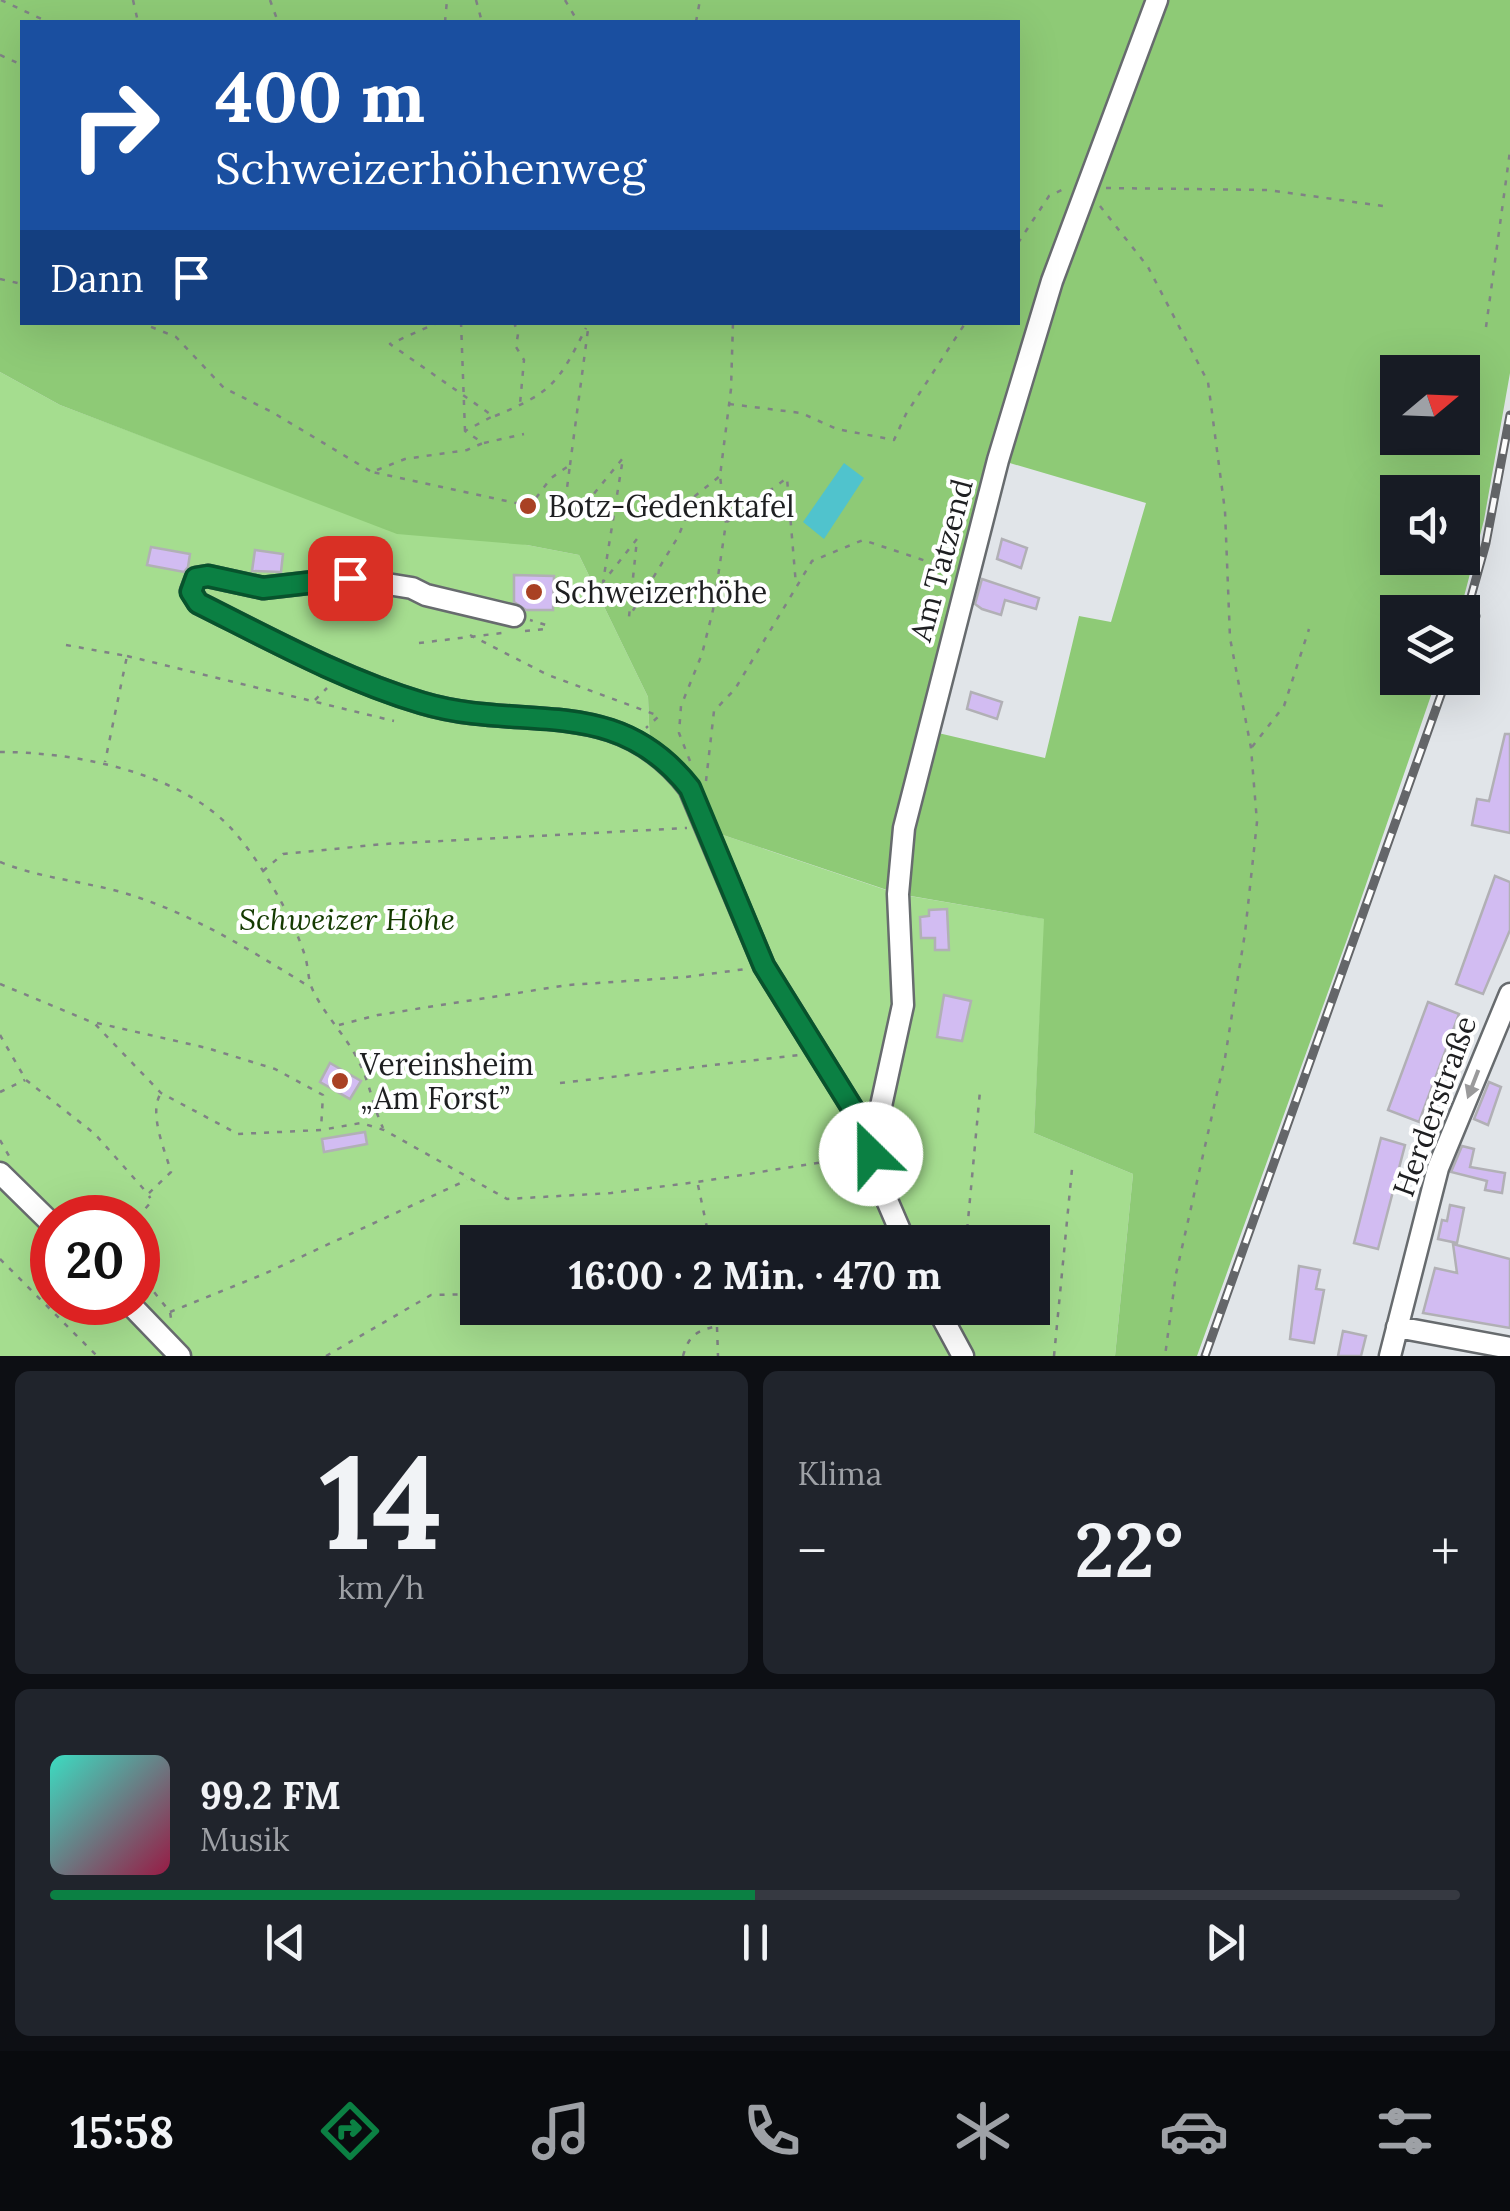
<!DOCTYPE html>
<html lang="de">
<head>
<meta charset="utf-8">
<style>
  :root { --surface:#171b24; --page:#20242c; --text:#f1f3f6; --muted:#9ea1a6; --line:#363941; --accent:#0b8043 }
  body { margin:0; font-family:Lora,serif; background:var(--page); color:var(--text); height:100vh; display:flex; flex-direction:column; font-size:38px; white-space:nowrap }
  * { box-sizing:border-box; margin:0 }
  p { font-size:32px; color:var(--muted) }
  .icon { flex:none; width:55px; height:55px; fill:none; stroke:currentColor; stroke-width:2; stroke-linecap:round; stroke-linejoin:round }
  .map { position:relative; height:1356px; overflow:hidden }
  .details { display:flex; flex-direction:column; gap:15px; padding:15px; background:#0d0f14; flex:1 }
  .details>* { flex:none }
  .top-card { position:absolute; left:20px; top:20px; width:1000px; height:305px; border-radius:0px; box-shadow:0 10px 40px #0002; background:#1a4fa0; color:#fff; overflow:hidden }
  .needle { width:65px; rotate:71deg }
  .controls { position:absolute; left:1380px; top:355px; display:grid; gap:20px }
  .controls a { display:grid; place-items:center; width:100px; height:100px; border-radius:0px; background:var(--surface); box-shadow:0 10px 40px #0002; font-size:50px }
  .speed { position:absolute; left:30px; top:1195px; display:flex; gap:20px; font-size:50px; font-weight:700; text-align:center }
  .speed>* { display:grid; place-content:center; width:130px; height:130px; border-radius:50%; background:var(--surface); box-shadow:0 10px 40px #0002; line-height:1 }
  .speed .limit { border:15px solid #d22; background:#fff; color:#111 }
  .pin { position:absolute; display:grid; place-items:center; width:85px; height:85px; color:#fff; margin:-42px; border-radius:20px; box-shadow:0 5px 15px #0006 }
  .me { position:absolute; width:110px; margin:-55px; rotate:337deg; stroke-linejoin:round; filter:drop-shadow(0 0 8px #0008) }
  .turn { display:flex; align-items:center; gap:35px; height:210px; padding:0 30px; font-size:45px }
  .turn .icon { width:130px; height:130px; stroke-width:2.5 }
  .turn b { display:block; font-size:70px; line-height:85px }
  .then { display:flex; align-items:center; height:95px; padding:0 30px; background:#0003; gap:20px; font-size:38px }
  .big { font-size:75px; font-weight:700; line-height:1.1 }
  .details .widget { flex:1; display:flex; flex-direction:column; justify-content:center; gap:15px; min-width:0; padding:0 35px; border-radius:15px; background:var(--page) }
  .details .dial { align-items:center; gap:0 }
  .dial b { font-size:130px; line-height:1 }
  .song { display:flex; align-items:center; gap:30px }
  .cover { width:120px; height:120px; border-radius:15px; background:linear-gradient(135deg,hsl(170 70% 55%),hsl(340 70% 35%)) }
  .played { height:10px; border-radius:5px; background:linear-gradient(90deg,var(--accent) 50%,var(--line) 50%) }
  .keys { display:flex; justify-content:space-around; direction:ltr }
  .heat { display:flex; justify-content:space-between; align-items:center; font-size:55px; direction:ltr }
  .details .tiles { flex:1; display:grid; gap:15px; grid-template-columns:1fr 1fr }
  .widget:last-child { grid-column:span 2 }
  .trip { position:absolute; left:460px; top:1225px; width:590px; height:100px; border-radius:0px; background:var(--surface); box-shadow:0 10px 40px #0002; font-weight:700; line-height:100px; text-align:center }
  .dock { display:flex; height:160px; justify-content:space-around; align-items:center; background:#090b0e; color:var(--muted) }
  .dock .icon { width:70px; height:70px }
  .dock .selected { color:var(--accent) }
  .dock b { font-size:45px; color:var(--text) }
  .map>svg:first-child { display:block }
  .green { fill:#a5dd8f; fill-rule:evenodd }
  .forest { fill:#8eca76; fill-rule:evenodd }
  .water { fill:#50c3cd }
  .building { fill:#d2bcf2; stroke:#b1b0b5; stroke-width:2.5 }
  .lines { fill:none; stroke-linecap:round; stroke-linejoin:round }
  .minor-casing { stroke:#676b6e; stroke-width:25 }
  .path { stroke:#808285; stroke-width:2.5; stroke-dasharray:5 8; stroke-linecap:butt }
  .minor { stroke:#fff; stroke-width:20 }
  .rail-casing { stroke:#646669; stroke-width:9 }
  .rail { stroke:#fff; stroke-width:5; stroke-dasharray:15; stroke-linecap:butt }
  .oneway { fill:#9a9a9b }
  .route-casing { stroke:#07532c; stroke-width:25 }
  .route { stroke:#0b8043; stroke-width:18 }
  .poi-dot { fill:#a94124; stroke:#fff; stroke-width:4 }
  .labels { text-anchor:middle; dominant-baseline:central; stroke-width:8; stroke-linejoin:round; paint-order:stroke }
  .poi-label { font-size:30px; fill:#1e1f21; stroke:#fff; text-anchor:start }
  .street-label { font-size:30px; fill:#1e1f21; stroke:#fff }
  .park-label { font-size:30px; font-style:italic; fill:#143a00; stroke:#fff }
</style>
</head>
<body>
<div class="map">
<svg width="1510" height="1356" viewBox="0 0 1510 1356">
  <rect width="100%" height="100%" fill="#e1e5e9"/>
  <!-- green -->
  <path class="green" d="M0,372L60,405L216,464L527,545L579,555L648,697L650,748L708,830L898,894L1045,919L1034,1133L1133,1174L1115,1356H0ZM52,1218H138V1302H52ZM478,1242H1032V1308H478Z"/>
  <!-- forest -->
  <path class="forest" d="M0,0H1151L1048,281L893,892L708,830L650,748L648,697L579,555L527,545L397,534L60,405L0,372ZM22,22H1018V322H22Z
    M1161,0H1510V373L1484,520L1460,612H1398V678H1437L1350,931L1197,1356H1115L1133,1174L1034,1133L1044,919L905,895L910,830L934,732L1045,758L1079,616L1111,622L1146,503L1003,461L1056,287ZM1398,372H1462V438H1398ZM1398,492H1462V558H1398Z"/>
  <!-- water -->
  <path class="water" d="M844,463L864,478L824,539L803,522Z"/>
  <!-- building -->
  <path class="building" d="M1002,539L1027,548L1021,568L997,559Z
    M151,547L190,554L188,567L184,572L147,565Z
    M255,550L283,554L281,572L252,571Z
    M514,575L554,576L553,610H526L514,602Z
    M982,579L1039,598L1036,609L1005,600L1001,615L982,609L975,604Z
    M971,692L1002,702L997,719L967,709Z
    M1505,734H1510V833L1472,825L1477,799L1489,801Z
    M1495,876L1510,882V930L1483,994L1456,984Z
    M947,909L949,950H935V938H921L920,917L929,916V910Z
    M944,995L971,1001L962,1041L937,1037Z
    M1428,1002L1459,1014L1419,1122L1388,1110Z
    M330,1063L361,1081L350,1099L320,1082Z
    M1489,1082L1501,1087L1488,1125L1474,1119Z
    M365,1132L367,1144L324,1152L322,1139Z
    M1381,1138L1405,1145L1378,1249L1354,1243Z
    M1462,1146L1474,1149L1470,1167L1505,1173L1502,1193L1485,1190L1487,1181L1451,1172Z
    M1450,1205L1464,1208L1457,1243L1438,1239L1442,1220L1447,1221Z
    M1453,1244L1510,1259V1328L1423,1313L1435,1268L1457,1273Z
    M1299,1266L1320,1270L1316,1289L1324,1290L1314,1343L1290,1339Z
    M1343,1331L1366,1336L1361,1356H1338Z"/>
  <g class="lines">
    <!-- minor casing -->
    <g class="minor-casing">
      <path id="minor" d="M514,616L426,595L412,588L350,578L263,588L208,576L196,578L191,591L198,603C270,639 345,680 422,703C522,733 615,692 689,788L764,966L864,1127L880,1184L905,1242
        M871,1152L903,1005L898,894L904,828L998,460L1052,281L1157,0
        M0,1173L52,1224
        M128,1302L180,1356
        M937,1308L963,1356
        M1397,1327L1510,1348
        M1390,1356L1438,1168L1510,994"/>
    </g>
    <!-- path -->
    <path class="path" d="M1,0L48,22
      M133,0L138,22
      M270,0L278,22
      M476,0L482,22
      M565,0L578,22
      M445,22L447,0
      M696,22L700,0
      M0,55L22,65
      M1106,188L1268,190L1383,206
      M1100,206L1148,267L1208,382L1225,511L1230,638L1251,748L1257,822L1245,933L1225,1058L1176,1274L1165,1356
      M1018,243L1049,196L1068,187
      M0,279L22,284
      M139,322L176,337L224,388L272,412L370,471
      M439,322L390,344L493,416L465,431L483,443L467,450L405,459L372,472L530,506L551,478L570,465L563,519L588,501L623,458L603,582L637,539L629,617L678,537L695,496L720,476
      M461,322L465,431
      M514,322L518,334L516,347L524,360L520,404
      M1486,327L1510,151
      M729,404L801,413L837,429L894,440L906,414L966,322
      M495,416C553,392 558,383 586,328
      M484,443L524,434
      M570,465L589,322
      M727,522L787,478L796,585
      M525,631L546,629V625L530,620
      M470,635L548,675L659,716L646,728
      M419,643L502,633
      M66,645L127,656L105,762
      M127,656L394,721
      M315,700L327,688
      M1252,747L1284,706L1309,629
      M0,752C73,752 174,771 228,825C250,848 269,879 284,907C292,922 300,940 305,956C308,966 308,977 311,986C322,1013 347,1036 360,1064C370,1084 373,1107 383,1128
      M690,761L679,733L681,706L702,654L713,610L726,523L720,476L731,389L733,322
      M706,781L714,711L735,689L812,561L863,540L950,569
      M0,862C40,878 81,881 121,892C190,912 250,950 310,987
      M263,871L283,854L384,844L687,828
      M0,984L94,1023L161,1093L238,1134L321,1130L361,1123L384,1130L507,1199L611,1193L697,1182L855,1157
      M97,1023L207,1048L275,1069L323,1095L321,1129
      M339,1025L378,1015L568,985L686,977L746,969
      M0,1035L26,1080L95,1134L148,1194L171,1172C165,1150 148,1113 161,1093
      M560,1083L799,1055
      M0,1092L25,1080
      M0,1140L9,1156
      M698,1185L710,1242
      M137,1218L152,1201L149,1196
      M966,1242L980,1091
      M0,1259L97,1356
      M138,1272L170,1312L171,1318
      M170,1312L264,1274L467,1180
      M717,1327L718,1356
      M326,1356L431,1295L478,1294
      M683,1356C689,1335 696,1331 717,1326L716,1308
      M1054,1356L1072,1169"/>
    <!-- minor -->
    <use href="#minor" class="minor"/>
    <!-- rail casing -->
    <g class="rail-casing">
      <path id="rail" d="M1462,629L1486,543L1510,415
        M1462,659L1476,616
        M1205,1356L1447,678"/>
    </g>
    <!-- rail -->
    <use href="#rail" class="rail"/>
  </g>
  <!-- one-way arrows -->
  <defs><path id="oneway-solid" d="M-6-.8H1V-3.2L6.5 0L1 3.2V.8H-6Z" transform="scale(2.5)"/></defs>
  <use class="oneway" href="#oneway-solid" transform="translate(1473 1084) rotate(111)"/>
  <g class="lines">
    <!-- route casing -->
    <g class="route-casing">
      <path id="route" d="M350,578L263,588L208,576L196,578L191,592L198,603C270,639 344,680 422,703C522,733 615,692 690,788L764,966L864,1127L871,1154"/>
    </g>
    <!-- route -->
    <use href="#route" class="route"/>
  </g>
  <!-- markers -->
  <g class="poi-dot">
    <circle cx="528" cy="506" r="10"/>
    <circle cx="534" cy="592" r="10"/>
    <circle cx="340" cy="1081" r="10"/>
  </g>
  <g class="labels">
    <!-- poi labels -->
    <g class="poi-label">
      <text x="548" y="506">Botz-Gedenktafel</text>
      <text x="554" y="592">Schweizerhöhe</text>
      <text x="360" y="1064">Vereinsheim<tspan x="360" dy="34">„Am Forst”</tspan></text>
    </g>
    <!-- street labels -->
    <g class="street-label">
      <text transform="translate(941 560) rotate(-75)">Am Tatzend</text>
      <text transform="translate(1434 1106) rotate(-70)">Herderstraße</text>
    </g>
    <!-- park labels -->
    <g class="park-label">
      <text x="347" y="919">Schweizer Höhe</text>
    </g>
  </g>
</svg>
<div class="controls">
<a><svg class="needle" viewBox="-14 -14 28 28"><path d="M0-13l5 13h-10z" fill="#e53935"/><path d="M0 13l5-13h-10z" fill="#9ea1a6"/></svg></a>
<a><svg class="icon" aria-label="sound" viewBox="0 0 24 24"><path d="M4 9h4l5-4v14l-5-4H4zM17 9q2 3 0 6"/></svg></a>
<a><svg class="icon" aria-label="layers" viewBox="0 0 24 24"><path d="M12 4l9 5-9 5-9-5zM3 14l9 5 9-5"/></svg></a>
</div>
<div class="speed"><div class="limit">20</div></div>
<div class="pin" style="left:350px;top:578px;background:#d93025"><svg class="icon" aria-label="arrive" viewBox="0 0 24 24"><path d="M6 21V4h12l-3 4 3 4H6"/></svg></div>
<svg class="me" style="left:871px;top:1154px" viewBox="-20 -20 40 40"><circle r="19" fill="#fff"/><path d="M0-13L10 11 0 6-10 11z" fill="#0b8043"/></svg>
<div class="trip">16:00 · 2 Min. · 470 m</div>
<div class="top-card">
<div class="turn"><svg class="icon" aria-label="right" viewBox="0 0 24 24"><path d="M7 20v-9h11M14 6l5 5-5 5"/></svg><div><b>400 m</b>Schweizerhöhenweg</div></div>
<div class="then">Dann<svg class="icon" aria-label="arrive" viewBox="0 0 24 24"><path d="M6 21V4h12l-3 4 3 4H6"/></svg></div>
</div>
</div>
<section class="details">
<div class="tiles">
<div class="widget dial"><b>14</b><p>km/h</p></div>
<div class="widget"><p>Klima</p>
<div class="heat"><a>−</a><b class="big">22°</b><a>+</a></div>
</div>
<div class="widget">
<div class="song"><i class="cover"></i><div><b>99.2 FM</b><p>Musik</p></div></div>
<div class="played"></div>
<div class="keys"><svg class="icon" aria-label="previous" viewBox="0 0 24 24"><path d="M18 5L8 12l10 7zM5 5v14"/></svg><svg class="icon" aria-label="pause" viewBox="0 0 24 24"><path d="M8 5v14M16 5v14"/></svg><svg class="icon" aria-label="next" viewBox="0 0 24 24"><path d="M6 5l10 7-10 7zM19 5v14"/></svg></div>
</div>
</div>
</section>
<nav class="dock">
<b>15:58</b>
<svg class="icon selected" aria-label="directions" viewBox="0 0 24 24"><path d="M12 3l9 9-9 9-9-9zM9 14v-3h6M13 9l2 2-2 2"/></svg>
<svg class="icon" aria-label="music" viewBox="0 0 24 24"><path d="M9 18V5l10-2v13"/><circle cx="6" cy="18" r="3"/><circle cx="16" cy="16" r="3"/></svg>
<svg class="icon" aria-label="phone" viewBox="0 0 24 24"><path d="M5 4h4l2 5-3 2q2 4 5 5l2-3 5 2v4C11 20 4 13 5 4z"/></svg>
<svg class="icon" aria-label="climate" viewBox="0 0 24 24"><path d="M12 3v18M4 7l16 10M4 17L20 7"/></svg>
<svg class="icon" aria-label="car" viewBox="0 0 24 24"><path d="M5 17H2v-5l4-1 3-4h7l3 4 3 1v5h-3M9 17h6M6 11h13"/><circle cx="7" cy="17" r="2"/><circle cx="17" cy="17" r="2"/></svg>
<svg class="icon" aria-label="filters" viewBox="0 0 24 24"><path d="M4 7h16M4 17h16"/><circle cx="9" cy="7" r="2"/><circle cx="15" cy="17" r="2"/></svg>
</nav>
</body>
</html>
